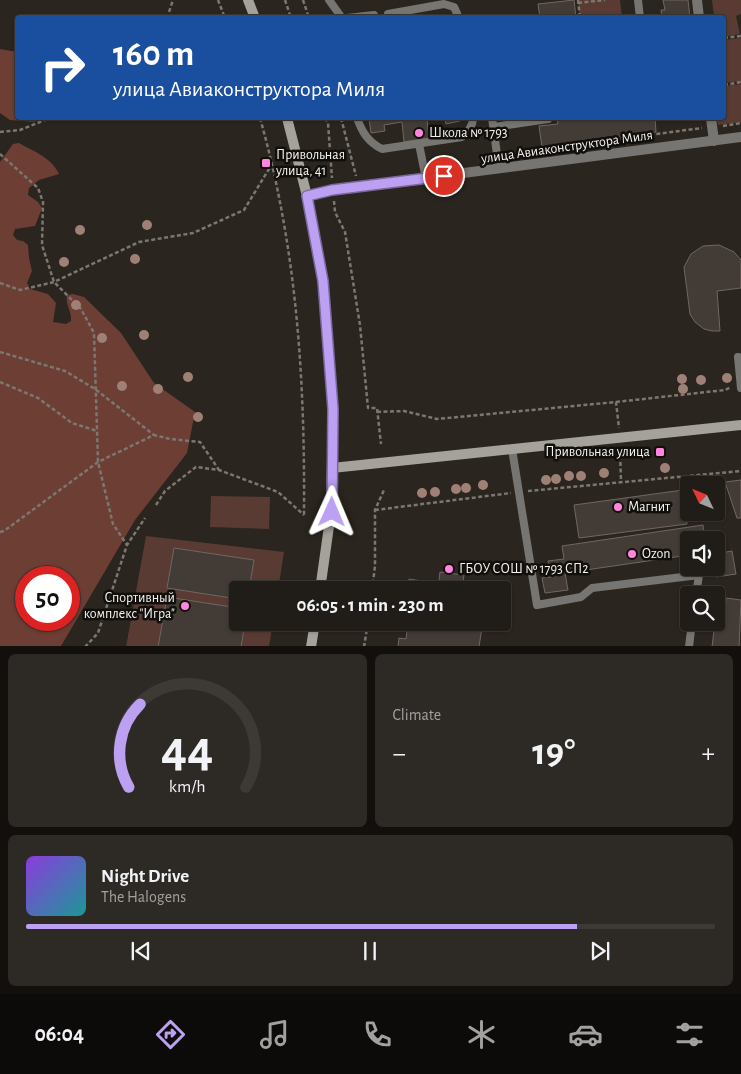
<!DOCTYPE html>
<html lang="en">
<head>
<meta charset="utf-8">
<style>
  :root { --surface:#201c17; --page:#2d2924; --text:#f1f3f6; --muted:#a2a1a1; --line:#3d3a36; --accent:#bca0f2 }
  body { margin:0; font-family:"Alegreya Sans",sans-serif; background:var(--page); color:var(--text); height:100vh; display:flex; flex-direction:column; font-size:19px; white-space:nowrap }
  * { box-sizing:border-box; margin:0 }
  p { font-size:16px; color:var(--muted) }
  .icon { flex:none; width:28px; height:28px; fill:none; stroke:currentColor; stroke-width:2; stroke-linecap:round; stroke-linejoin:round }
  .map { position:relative; height:646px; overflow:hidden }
  .details { display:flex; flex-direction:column; gap:8px; padding:8px; background:#120f0d; flex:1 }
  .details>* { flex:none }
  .guide { position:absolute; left:15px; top:15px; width:711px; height:105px; border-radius:5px; box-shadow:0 1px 4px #0004,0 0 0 1px var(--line); background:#1a4fa0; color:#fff; overflow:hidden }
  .needle { width:32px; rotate:313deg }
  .fabs { position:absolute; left:680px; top:476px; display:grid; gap:10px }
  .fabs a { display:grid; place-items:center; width:45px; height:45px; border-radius:5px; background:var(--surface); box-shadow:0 1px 4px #0004,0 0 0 1px var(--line); font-size:25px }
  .speed { position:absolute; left:15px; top:566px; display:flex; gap:10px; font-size:25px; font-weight:700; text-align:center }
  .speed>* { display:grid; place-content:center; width:65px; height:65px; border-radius:50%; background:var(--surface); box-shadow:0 1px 4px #0004,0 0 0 1px var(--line); line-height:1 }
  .speed .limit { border:8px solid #d22; background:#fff; color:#111 }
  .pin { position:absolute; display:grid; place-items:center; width:42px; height:42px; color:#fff; margin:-21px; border:2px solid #fff; border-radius:50%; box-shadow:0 1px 5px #0007 }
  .me { position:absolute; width:55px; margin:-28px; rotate:1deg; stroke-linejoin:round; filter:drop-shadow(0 0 4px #0008) }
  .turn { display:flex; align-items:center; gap:18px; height:105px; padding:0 15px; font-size:22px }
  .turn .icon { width:65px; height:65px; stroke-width:2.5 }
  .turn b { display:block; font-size:35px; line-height:42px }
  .big { font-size:38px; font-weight:700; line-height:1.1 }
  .details .widget { flex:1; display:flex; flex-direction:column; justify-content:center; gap:8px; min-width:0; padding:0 18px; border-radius:8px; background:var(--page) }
  .details .dial { align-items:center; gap:0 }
  .dial svg { height:130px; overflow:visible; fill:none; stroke:var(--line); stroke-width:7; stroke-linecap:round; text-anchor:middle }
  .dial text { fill:var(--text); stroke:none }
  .song { display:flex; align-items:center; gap:15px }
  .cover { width:60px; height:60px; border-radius:8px; background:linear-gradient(135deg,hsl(270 70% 55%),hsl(180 70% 35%)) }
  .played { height:5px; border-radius:2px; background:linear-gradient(90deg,var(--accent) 80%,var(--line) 80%) }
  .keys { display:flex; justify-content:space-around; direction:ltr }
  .heat { display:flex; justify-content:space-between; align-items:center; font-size:28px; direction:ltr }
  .details .tiles { flex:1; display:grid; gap:8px; grid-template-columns:1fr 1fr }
  .widget:last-child { grid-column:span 2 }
  .trip { position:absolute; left:229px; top:581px; width:282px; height:50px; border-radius:5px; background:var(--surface); box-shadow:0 1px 4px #0004,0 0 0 1px var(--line); font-weight:700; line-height:50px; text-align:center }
  .tabs { display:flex; height:80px; justify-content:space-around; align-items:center; background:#0d0b09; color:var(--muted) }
  .tabs .icon { width:35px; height:35px }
  .tabs .active { color:var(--accent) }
  .tabs b { font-size:22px; color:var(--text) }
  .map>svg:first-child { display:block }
  .green { fill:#593b34 }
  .forest { fill:#6d3e34; fill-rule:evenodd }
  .building { fill:#433b36; stroke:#706762 }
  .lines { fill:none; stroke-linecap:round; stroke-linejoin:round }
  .path { stroke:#7c7771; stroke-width:2.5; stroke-dasharray:4 2.5; stroke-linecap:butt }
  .lane { stroke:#767571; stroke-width:8 }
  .street { stroke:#767571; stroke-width:10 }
  .secondary { stroke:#a4a29b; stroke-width:10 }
  .tree { fill:#9e8077 }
  .route-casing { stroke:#7a689d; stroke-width:12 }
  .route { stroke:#bca0f2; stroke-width:9 }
  .poi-dot { fill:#ff85de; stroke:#110f0c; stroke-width:2 }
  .labels { text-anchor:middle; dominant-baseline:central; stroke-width:5; stroke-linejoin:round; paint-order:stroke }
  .poi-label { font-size:14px; fill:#f6f2ee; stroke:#110f0c; text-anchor:start }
  .street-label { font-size:14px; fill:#f6f2ee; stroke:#110f0c }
</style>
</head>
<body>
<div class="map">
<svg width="741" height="647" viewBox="0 0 741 647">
  <rect width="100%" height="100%" fill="#2b251f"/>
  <!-- green -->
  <path class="green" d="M578,0H620L622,17H580Z
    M712,0H741V14L736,16L740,34L724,37V18L714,17Z
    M741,38V81L724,83V40Z
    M741,84V122L718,125L717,120L726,119L724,86Z
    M211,496L270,497L269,529L210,527Z
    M146,536L284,552L278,590H238V622L273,623L269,646L126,647Z"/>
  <!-- forest -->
  <path class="forest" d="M0,49L17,52L18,118H36L35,122L10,120L0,113Z
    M19,143C33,151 52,158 59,174L39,180L29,188L28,195L38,202L42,208L35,226L15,229L13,235L17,240L23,241L28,245L29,258L32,271L27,283L30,289L48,294L56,303L53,322L66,324L71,321C72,311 65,305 67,295L73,294L84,297L121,333L154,383L195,412L187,453L135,520L61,646H0V162L13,144ZM26,578H69V620H26Z"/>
  <!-- building -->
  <path class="building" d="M574,0L576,18H540L538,4Z
    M663,0H688L690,18H662L661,10H665Z
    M369,118H438L427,119L429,138L404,142L402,122L384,125L385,131L371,133Z
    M445,118H459L460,121L446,124Z
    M557,118H655L656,132L542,147L539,126L558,124Z
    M719,245L734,252L741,260V288L717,291L720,331H712L704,329L695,322L690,314L684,267L691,254L703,246Z
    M741,480V518H737L725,482Z
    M683,490L687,524L579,538L574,505Z
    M703,525L704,538L718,536L721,553L732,551L736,574L716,577L715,568H716V540H689V555L565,573L568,590L545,593L542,578L551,577L548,561L564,559L562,546Z
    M174,548L254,560L249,590H238V599L167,588Z
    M440,572L464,575L462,590H407L409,579L422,581L421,587L438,589Z
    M167,597L238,608V622H245L241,647H158Z
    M726,598L741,600L739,647H712L714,630H717L719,616H725Z
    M408,622H490V628L482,627L479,647H398L399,638L406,639Z"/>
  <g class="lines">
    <!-- path -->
    <path class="path" d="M218,0L225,18
      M285,0L291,18
      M303,0L309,18
      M578,0L580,18
      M578,3L605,0
      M167,18L173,0
      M724,38L741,36
      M724,85L741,82
      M260,118C297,249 305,379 304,515
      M325,118L328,123L332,178
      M341,118L356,176
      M723,126L741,123
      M0,132L20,130L50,118
      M567,148L569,146L580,144L702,128
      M0,154L38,188L43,202L42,245L54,282L81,309L94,333L98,462L113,524L127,545
      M334,201L335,212L345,232L360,325L368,408H377L381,444
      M0,283L20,290L54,282L139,242L193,233L244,210L272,164
      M0,352L65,371L95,389L154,435
      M0,382L38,398L72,423L97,431
      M616,402L725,390L731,387
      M377,412L404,411L437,419L616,402L619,428
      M620,449L621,482
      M528,491L741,471
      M156,505L165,491L196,467L219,470L278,492L304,515
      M375,510L511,493
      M0,532L4,531L98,462L154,435L170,439L200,442L219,470
      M372,590L375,566V510L384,490
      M85,647L98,633L127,545L145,518
      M364,647L368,622"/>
    <!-- lane -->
    <path class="lane" d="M329,0L342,18
      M638,0L640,18
      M388,14L444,4L454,7L459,18
      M347,18L374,15
      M357,118C362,132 368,142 382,149L462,137C468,132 473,126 473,118
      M492,118L499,169
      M494,127L548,119
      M419,144L426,179
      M738,357L741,388
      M512,449L537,605L581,597L592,588L699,575L696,595
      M689,647L692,622"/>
    <!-- street -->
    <path class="street" d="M697,0L699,18
      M711,118L714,141
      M307,196L332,190L741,137"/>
    <!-- secondary -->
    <path class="secondary" d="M248,0L255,18
      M287,118L307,196L323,281L333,409L331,512L320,590
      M332,468L741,425
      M311,647L315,622"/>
  </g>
  <!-- trees -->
  <g class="tree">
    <circle cx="147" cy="225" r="5"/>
    <circle cx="80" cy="230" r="5"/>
    <circle cx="135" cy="259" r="5"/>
    <circle cx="64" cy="262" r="5"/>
    <circle cx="76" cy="305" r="5"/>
    <circle cx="144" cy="335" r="5"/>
    <circle cx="102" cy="338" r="5"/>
    <circle cx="188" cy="377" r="5"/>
    <circle cx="727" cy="378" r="5"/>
    <circle cx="682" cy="379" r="5"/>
    <circle cx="701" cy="380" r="5"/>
    <circle cx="122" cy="386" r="5"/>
    <circle cx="158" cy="389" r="5"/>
    <circle cx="683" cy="389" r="5"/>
    <circle cx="198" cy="417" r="5"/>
    <circle cx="665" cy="468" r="5"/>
    <circle cx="604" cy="473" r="5"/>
    <circle cx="569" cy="476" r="5"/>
    <circle cx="581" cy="476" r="5"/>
    <circle cx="556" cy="479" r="5"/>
    <circle cx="546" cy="480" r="5"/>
    <circle cx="483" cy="485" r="5"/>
    <circle cx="466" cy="488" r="5"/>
    <circle cx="456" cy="489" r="5"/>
    <circle cx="435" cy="492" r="5"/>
    <circle cx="422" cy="493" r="5"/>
  </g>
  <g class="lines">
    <!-- route casing -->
    <g class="route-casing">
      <path id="route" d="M332,512L333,409L323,281L307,196L332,190L444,176"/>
    </g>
    <!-- route -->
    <use href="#route" class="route"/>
  </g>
  <!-- markers -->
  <g class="poi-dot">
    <circle cx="419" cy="133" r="5"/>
    <rect x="261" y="158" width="10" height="10" rx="2.5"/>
    <rect x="655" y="447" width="10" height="10" rx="2.5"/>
    <circle cx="618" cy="507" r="5"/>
    <circle cx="632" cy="554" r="5"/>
    <circle cx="449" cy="569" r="5"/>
    <circle cx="185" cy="606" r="5"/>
  </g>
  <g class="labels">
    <!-- poi labels -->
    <g class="poi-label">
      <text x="429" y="133">Школа № 1793</text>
      <text x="276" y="155">Привольная<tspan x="276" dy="16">улица, 41</tspan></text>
      <text x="650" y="452" text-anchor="end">Привольная улица</text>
      <text x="628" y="507">Магнит</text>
      <text x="642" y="554">Ozon</text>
      <text x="459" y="569">ГБОУ СОШ № 1793 СП2</text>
      <text x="175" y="598" text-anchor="end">Спортивный<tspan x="175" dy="16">комплекс "Игра"</tspan></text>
    </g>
    <!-- street labels -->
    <g class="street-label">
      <text transform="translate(567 147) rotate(-8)">улица Авиаконструктора Миля</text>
    </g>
  </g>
</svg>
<div class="fabs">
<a><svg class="needle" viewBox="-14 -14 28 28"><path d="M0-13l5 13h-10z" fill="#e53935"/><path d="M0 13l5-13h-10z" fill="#a2a1a1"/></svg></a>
<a><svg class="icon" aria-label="sound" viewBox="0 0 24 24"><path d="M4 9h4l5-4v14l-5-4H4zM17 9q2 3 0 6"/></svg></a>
<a><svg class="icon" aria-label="search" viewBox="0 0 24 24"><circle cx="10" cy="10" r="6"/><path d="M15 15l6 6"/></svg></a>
</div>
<div class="speed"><div class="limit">50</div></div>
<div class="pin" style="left:444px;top:176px;background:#d93025"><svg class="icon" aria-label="arrive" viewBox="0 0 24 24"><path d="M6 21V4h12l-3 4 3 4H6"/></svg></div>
<svg class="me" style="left:332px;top:512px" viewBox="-20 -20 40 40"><path d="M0-17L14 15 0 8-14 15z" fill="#bca0f2" stroke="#fff" stroke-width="4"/></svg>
<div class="trip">06:05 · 1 min · 230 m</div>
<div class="guide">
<div class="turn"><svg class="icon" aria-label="right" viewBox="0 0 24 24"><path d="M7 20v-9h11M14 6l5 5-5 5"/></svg><div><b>160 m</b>улица Авиаконструктора Миля</div></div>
</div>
</div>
<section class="details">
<div class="tiles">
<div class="widget dial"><svg viewBox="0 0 100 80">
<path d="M14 69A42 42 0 1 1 86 69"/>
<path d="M14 69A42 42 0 0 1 21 18" stroke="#bca0f2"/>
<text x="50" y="56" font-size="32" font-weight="700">44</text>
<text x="50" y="72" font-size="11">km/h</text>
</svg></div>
<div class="widget"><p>Climate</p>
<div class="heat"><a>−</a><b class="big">19°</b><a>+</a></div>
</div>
<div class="widget">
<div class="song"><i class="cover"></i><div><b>Night Drive</b><p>The Halogens</p></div></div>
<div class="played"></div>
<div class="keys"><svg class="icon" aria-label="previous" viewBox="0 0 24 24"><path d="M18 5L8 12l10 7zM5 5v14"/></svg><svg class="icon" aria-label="pause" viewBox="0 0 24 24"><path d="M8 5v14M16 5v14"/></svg><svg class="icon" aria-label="next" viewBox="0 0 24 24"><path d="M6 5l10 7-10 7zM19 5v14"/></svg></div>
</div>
</div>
</section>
<nav class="tabs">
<b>06:04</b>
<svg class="icon active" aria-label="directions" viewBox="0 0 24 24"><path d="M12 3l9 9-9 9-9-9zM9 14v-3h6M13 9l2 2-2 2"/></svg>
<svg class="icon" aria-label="music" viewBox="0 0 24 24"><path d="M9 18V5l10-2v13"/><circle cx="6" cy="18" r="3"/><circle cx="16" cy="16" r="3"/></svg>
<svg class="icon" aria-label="phone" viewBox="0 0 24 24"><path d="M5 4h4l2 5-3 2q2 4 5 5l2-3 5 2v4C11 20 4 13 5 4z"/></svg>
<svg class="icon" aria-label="climate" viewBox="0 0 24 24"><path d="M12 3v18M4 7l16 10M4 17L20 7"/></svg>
<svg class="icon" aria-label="car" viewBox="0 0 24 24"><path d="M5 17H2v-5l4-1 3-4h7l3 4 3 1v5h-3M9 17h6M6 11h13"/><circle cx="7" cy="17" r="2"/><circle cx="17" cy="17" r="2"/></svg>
<svg class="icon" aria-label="filters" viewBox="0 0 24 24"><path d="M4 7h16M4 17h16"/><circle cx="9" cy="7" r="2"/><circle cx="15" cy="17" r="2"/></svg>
</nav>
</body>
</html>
